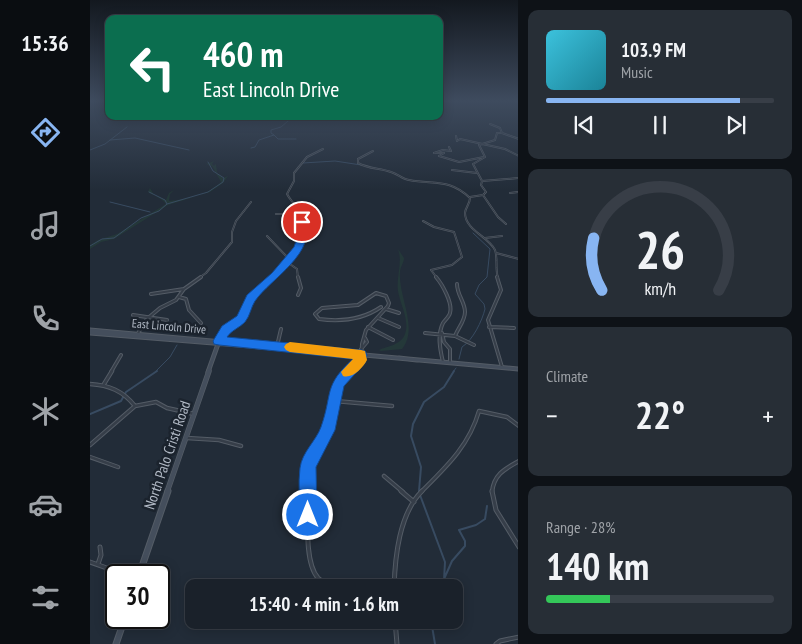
<!DOCTYPE html>
<html lang="en">
<head>
<meta charset="utf-8">
<style>
  :root { --surface:#1a212a; --page:#272e36; --text:#f1f3f6; --muted:#9fa3a8; --line:#383e47; --accent:#88b5f2 }
  body { margin:0; font-family:"PT Sans Narrow",sans-serif; background:var(--page); color:var(--text); height:100vh; display:flex; flex-direction:column; font-size:19px; white-space:nowrap }
  * { box-sizing:border-box; margin:0 }
  p { font-size:16px; color:var(--muted) }
  .icon { flex:none; width:28px; height:28px; fill:none; stroke:currentColor; stroke-width:2; stroke-linecap:round; stroke-linejoin:round }
  .map { position:relative; flex:1; overflow:hidden }
  .panel { display:flex; flex-direction:column; gap:10px; padding:10px; background:#0e1217; width:284px }
  .panel>* { flex:none }
  .banner { position:absolute; left:15px; top:15px; width:338px; height:105px; border-radius:10px; box-shadow:0 2px 12px #0003,0 0 0 1px var(--line); background:#0b6e4f; color:#fff; overflow:hidden }
  .speed { position:absolute; left:15px; top:564px; display:flex; gap:10px; font-size:25px; font-weight:700; text-align:center }
  .speed>* { display:grid; place-content:center; width:65px; height:65px; border-radius:50%; background:var(--surface); box-shadow:0 2px 12px #0003,0 0 0 1px var(--line); line-height:1 }
  .speed .limit { border:2px solid #111; border-radius:8px; background:#fff; color:#111 }
  .pin { position:absolute; display:grid; place-items:center; width:42px; height:42px; color:#fff; margin:-21px; border:2px solid #fff; border-radius:50%; box-shadow:0 1px 5px #0007 }
  .me { position:absolute; width:55px; margin:-28px; rotate:0deg; stroke-linejoin:round; filter:drop-shadow(0 0 4px #0008) }
  .turn { display:flex; align-items:center; gap:18px; height:105px; padding:0 15px; font-size:22px }
  .turn .icon { width:65px; height:65px; stroke-width:2.5 }
  .turn b { display:block; font-size:35px; line-height:42px }
  .big { font-size:38px; font-weight:700; line-height:1.1 }
  .panel .card { flex:1; display:flex; flex-direction:column; justify-content:center; gap:8px; min-width:0; padding:0 18px; border-radius:10px; background:var(--page) }
  .panel .dial { align-items:center; gap:0 }
  .dial svg { height:130px; overflow:visible; fill:none; stroke:var(--line); stroke-width:7; stroke-linecap:round; text-anchor:middle }
  .dial text { fill:var(--text); stroke:none }
  .song { display:flex; align-items:center; gap:15px }
  .cover { width:60px; height:60px; border-radius:8px; background:linear-gradient(135deg,hsl(190 70% 55%),hsl(190 70% 35%)) }
  .played { height:5px; border-radius:2px; background:linear-gradient(90deg,var(--accent) 85%,var(--line) 85%) }
  .keys { display:flex; justify-content:space-around; direction:ltr }
  .heat { display:flex; justify-content:space-between; align-items:center; font-size:28px; direction:ltr }
  .charge { height:8px; border-radius:4px; background:linear-gradient(90deg,#34c759 28%,var(--line) 0) }
  .trip { position:absolute; left:95px; top:579px; width:278px; height:50px; border-radius:10px; background:var(--surface); box-shadow:0 2px 12px #0003,0 0 0 1px var(--line); font-weight:700; line-height:50px; text-align:center }
  main { display:flex; flex:1; min-height:0 }
  .tabs { display:flex; flex-direction:column; width:90px; justify-content:space-around; align-items:center; background:#0a0d11; color:var(--muted) }
  .tabs .icon { width:35px; height:35px }
  .tabs .current { color:var(--accent) }
  .tabs b { font-size:22px; color:var(--text) }
  .map>svg:first-child { display:block }
  .green { fill:#243839 }
  .lines { fill:none; stroke-linecap:round; stroke-linejoin:round }
  .stream-far1 { stroke:#384b61; stroke-width:1 }
  .stream { stroke:#384b61; stroke-width:2 }
  .street-far3-casing { stroke:#545c66; stroke-width:2 }
  .street-far2-casing { stroke:#545c66; stroke-width:4 }
  .street-far1-casing { stroke:#545c66; stroke-width:4.5 }
  .street-casing { stroke:#545c66; stroke-width:5 }
  .secondary-far2-casing { stroke:#545c66; stroke-width:5 }
  .secondary-far1-casing { stroke:#545c66; stroke-width:5.5 }
  .secondary-casing { stroke:#545c66; stroke-width:7 }
  .street-far3 { stroke:#363e49; stroke-width:1 }
  .street-far2 { stroke:#363e49; stroke-width:2 }
  .street-far1 { stroke:#363e49; stroke-width:2.5 }
  .street { stroke:#363e49; stroke-width:3 }
  .secondary-far2 { stroke:#444e5c; stroke-width:3 }
  .secondary-far1 { stroke:#444e5c; stroke-width:4 }
  .secondary { stroke:#444e5c; stroke-width:5 }
  .route { fill:#1a73e8; stroke:#114b97 }
  .slow { fill:#f59e0b }
  .labels { text-anchor:middle; dominant-baseline:central; stroke-width:5; stroke-linejoin:round; paint-order:stroke }
  .street-label { font-size:12px; fill:#b1b9c5; stroke:#1b232d }
  .near-street-label { font-size:15px; fill:#b1b9c5; stroke:#1b232d }
</style>
</head>
<body>
<main>
<nav class="tabs">
<b>15:36</b>
<svg class="icon current" aria-label="directions" viewBox="0 0 24 24"><path d="M12 3l9 9-9 9-9-9zM9 14v-3h6M13 9l2 2-2 2"/></svg>
<svg class="icon" aria-label="music" viewBox="0 0 24 24"><path d="M9 18V5l10-2v13"/><circle cx="6" cy="18" r="3"/><circle cx="16" cy="16" r="3"/></svg>
<svg class="icon" aria-label="phone" viewBox="0 0 24 24"><path d="M5 4h4l2 5-3 2q2 4 5 5l2-3 5 2v4C11 20 4 13 5 4z"/></svg>
<svg class="icon" aria-label="climate" viewBox="0 0 24 24"><path d="M12 3v18M4 7l16 10M4 17L20 7"/></svg>
<svg class="icon" aria-label="car" viewBox="0 0 24 24"><path d="M5 17H2v-5l4-1 3-4h7l3 4 3 1v5h-3M9 17h6M6 11h13"/><circle cx="7" cy="17" r="2"/><circle cx="17" cy="17" r="2"/></svg>
<svg class="icon" aria-label="filters" viewBox="0 0 24 24"><path d="M4 7h16M4 17h16"/><circle cx="9" cy="7" r="2"/><circle cx="15" cy="17" r="2"/></svg>
</nav>
<div class="map">
<svg width="429" height="644" viewBox="0 0 429 644">
  <rect width="100%" height="100%" fill="#222c38"/>
  <!-- green -->
  <path class="green" d="M124,161L122,164L124,166L126,164L127,173L133,178L138,176L133,183L120,192L78,205L24,239L11,242L0,249V245L8,240L27,234L76,204C73,199 63,195 58,192L60,188L64,195L76,200L79,193L84,190L80,194L79,201C97,199 118,196 131,182L122,166L116,164Z
    M308,249L314,258C314,263 310,267 310,272C308,296 329,328 312,349L291,351L289,350C298,346 311,345 315,334C320,321 310,304 308,291C306,277 313,262 308,249Z"/>
  <g class="lines">
    <!-- stream-far1 -->
    <path class="stream-far1" d="M95,120L105,116
      M184,135L188,139H206
      M20,140L45,138L99,150
      M161,148L165,147L169,140L184,135L181,133V130L191,127L204,116
      M0,150L15,144L37,127
      M213,163L245,161L271,165
      M20,202L60,212
      M77,204L118,192L133,182L134,178L123,171L118,162
      M0,246L12,239L24,238L51,218L69,211L77,204L75,200L59,192
      M369,359L372,347C383,340 392,321 395,309L394,304L385,294L389,285L397,277L400,249L383,233
      M65,372L80,357L87,345
      M363,372L366,368"/>
    <!-- stream -->
    <path class="stream" d="M0,414L31,401L36,392L67,371
      M329,491L331,467L321,436L323,424L334,402L354,387L364,371
      M330,495L355,562L354,580
      M350,588L362,561L375,546V541L369,530L386,525L395,519L397,506
      M341,620L345,644"/>
    <!-- street-far3 casing -->
    <g class="street-far3-casing">
      <path id="street-far3" d="M400,124L410,128L412,133
        M412,133L429,139
        M366,136L367,141L370,139L415,149L429,156
        M359,147L361,151L353,150L344,153H354L349,156L369,162L394,157
        M283,151L268,159V163C279,169 290,168 301,172C308,174 312,179 319,180C344,185 359,178 380,198C380,204 375,208 375,213C375,230 399,237 405,250C408,259 405,269 408,278
        M362,170L387,173
        M392,181L429,178
        M420,193L429,192
        M393,195L396,192L391,185L392,181L383,164L395,157L389,145L405,140L407,133H412
        M393,195L408,217L416,224
        M380,197L393,195
        M186,214H208
        M333,221L344,227L364,232L372,257L362,265L341,270L347,278
        M177,236L199,259
        M395,238L412,236
        M406,253L429,259
        M197,262L207,269L208,278
        M109,278L116,273L142,242V232L146,221L161,202
        M182,278C202,258 222,241 208,210C205,204 200,200 197,194L204,181V173L217,157L233,149"/>
    </g>
    <!-- street-far2 casing -->
    <g class="street-far2-casing">
      <path id="street-far2" d="M208,277L211,288L208,295
        M346,277C352,284 363,303 360,313C359,317 355,320 353,323C347,335 350,350 353,362
        M407,277L411,290L398,320L412,367
        M61,294L94,289
        M89,297L96,299L99,310L111,323
        M296,309L309,313
        M43,315L77,320
        M288,318L309,327
        M278,327L303,340
        M399,327L424,328
        M51,329L58,318L70,308L86,300L94,289L111,277
        M335,333L365,336L384,345
        M352,333L354,342L360,349V363
        M47,335L56,320
        M365,336C368,328 375,321 375,312C375,302 367,295 367,284
        M128,341L135,332L151,318L160,300L183,277
        M187,346L191,329
        M271,349L277,342L275,338
        M21,372L31,355
        M257,372L271,360L272,344L276,330L298,306L299,303L296,296L286,293L268,305L232,308L225,314L229,319C251,322 272,320 291,307"/>
    </g>
    <!-- street-far1 casing -->
    <g class="street-far1-casing">
      <path id="street-far1" d="M0,384C19,385 33,391 45,406L66,402L77,408L104,414
        M14,384L22,371
        M245,401L302,406
        M97,438L129,440L151,446
        M0,445L45,406
        M0,457L28,467
        M294,476L313,492
        M218,492V467L237,430L248,384L259,371
        M331,492C356,467 379,446 389,411L417,417L429,426
        M402,492C404,474 415,469 429,461"/>
    </g>
    <!-- street casing -->
    <g class="street-casing">
      <path id="street" d="M218,491C219,513 213,561 228,578C234,584 241,586 249,588
        M311,491L324,502
        M402,491L406,510L429,547
        M0,562L28,572L46,575
        M8,564L11,555L10,547
        M304,588C305,557 309,514 332,491
        M305,620L307,644
        M406,644L410,641L429,637"/>
    </g>
    <!-- secondary-far2 casing -->
    <g class="secondary-far2-casing">
      <path id="secondary-far2" d="M0,330L429,369
        M0,333L244,353
        M309,358L327,360
        M118,372L128,344"/>
    </g>
    <!-- secondary-far1 casing -->
    <g class="secondary-far1-casing">
      <path id="secondary-far1" d="M77,492L119,371"/>
    </g>
    <!-- secondary casing -->
    <g class="secondary-casing">
      <path id="secondary" d="M49,575L78,491
        M26,644L35,618"/>
    </g>
    <!-- street-far3 -->
    <use href="#street-far3" class="street-far3"/>
    <!-- street-far2 -->
    <use href="#street-far2" class="street-far2"/>
    <!-- street-far1 -->
    <use href="#street-far1" class="street-far1"/>
    <!-- street -->
    <use href="#street" class="street"/>
    <!-- secondary-far2 -->
    <use href="#secondary-far2" class="secondary-far2"/>
    <!-- secondary-far1 -->
    <use href="#secondary-far1" class="secondary-far1"/>
    <!-- secondary -->
    <use href="#secondary" class="secondary"/>
  </g>
  <!-- sky -->
  <linearGradient id="sky" x2="0" y2="1"><stop stop-color="#13181f"/><stop offset="0.53" stop-color="#3e4b5e"/><stop offset="1" stop-color="#3e4b5e" stop-opacity="0"/></linearGradient>
  <rect width="429" height="190" fill="url(#sky)"/>
  <!-- route -->
  <path class="route" d="M209,220H214C229,252 180,279 165,301C161,307 160,316 155,322C149,328 142,330 137,337L271,350L275,351L277,355L275,363L254,386L245,430L226,467L227,515L224,521L218,523L212,521L209,515C210,500 208,483 210,468C212,452 226,441 231,427C243,393 233,386 263,359L129,345L124,344L123,341L132,326L147,316L157,295L182,273L204,247L209,232Z"/>
  <!-- slow -->
  <path class="slow" d="M200,342L271,350L275,351L277,360C273,368 262,379 253,376L251,372L263,359L200,352L196,350L194,347L196,344Z"/>
  <g class="labels">
    <!-- street labels -->
    <g class="street-label">
      <text transform="translate(79 326) rotate(5)">East Lincoln Drive</text>
    </g>
    <!-- near-street labels -->
    <g class="near-street-label">
      <text transform="translate(77 455) rotate(-71)">North Palo Cristi Road</text>
    </g>
  </g>
</svg>
<div class="speed"><div class="limit">30</div></div>
<div class="pin" style="left:212px;top:222px;background:#d93025"><svg class="icon" aria-label="arrive" viewBox="0 0 24 24"><path d="M6 21V4h12l-3 4 3 4H6"/></svg></div>
<svg class="me" style="left:218px;top:515px" viewBox="-20 -20 40 40"><circle r="17" fill="#1a73e8" stroke="#fff" stroke-width="3"/><path d="M0-11L8 9 0 5-8 9z" fill="#fff"/></svg>
<div class="trip">15:40 · 4 min · 1.6 km</div>
<div class="banner">
<div class="turn"><svg class="icon" aria-label="left" viewBox="0 0 24 24"><path d="M17 20v-9H6M10 6l-5 5 5 5"/></svg><div><b>460 m</b>East Lincoln Drive</div></div>
</div>
</div>
<section class="panel">
<div class="card">
<div class="song"><i class="cover"></i><div><b>103.9 FM</b><p>Music</p></div></div>
<div class="played"></div>
<div class="keys"><svg class="icon" aria-label="previous" viewBox="0 0 24 24"><path d="M18 5L8 12l10 7zM5 5v14"/></svg><svg class="icon" aria-label="pause" viewBox="0 0 24 24"><path d="M8 5v14M16 5v14"/></svg><svg class="icon" aria-label="next" viewBox="0 0 24 24"><path d="M6 5l10 7-10 7zM19 5v14"/></svg></div>
</div>
<div class="card dial"><svg viewBox="0 0 100 80">
<path d="M14 69A42 42 0 1 1 86 69"/>
<path d="M14 69A42 42 0 0 1 9 37" stroke="#88b5f2"/>
<text x="50" y="56" font-size="32" font-weight="700">26</text>
<text x="50" y="72" font-size="11">km/h</text>
</svg></div>
<div class="card"><p>Climate</p>
<div class="heat"><a>−</a><b class="big">22°</b><a>+</a></div>
</div>
<div class="card"><p>Range · 28%</p><b class="big">140 km</b><div class="charge"></div></div>
</section>
</main>
</body>
</html>
